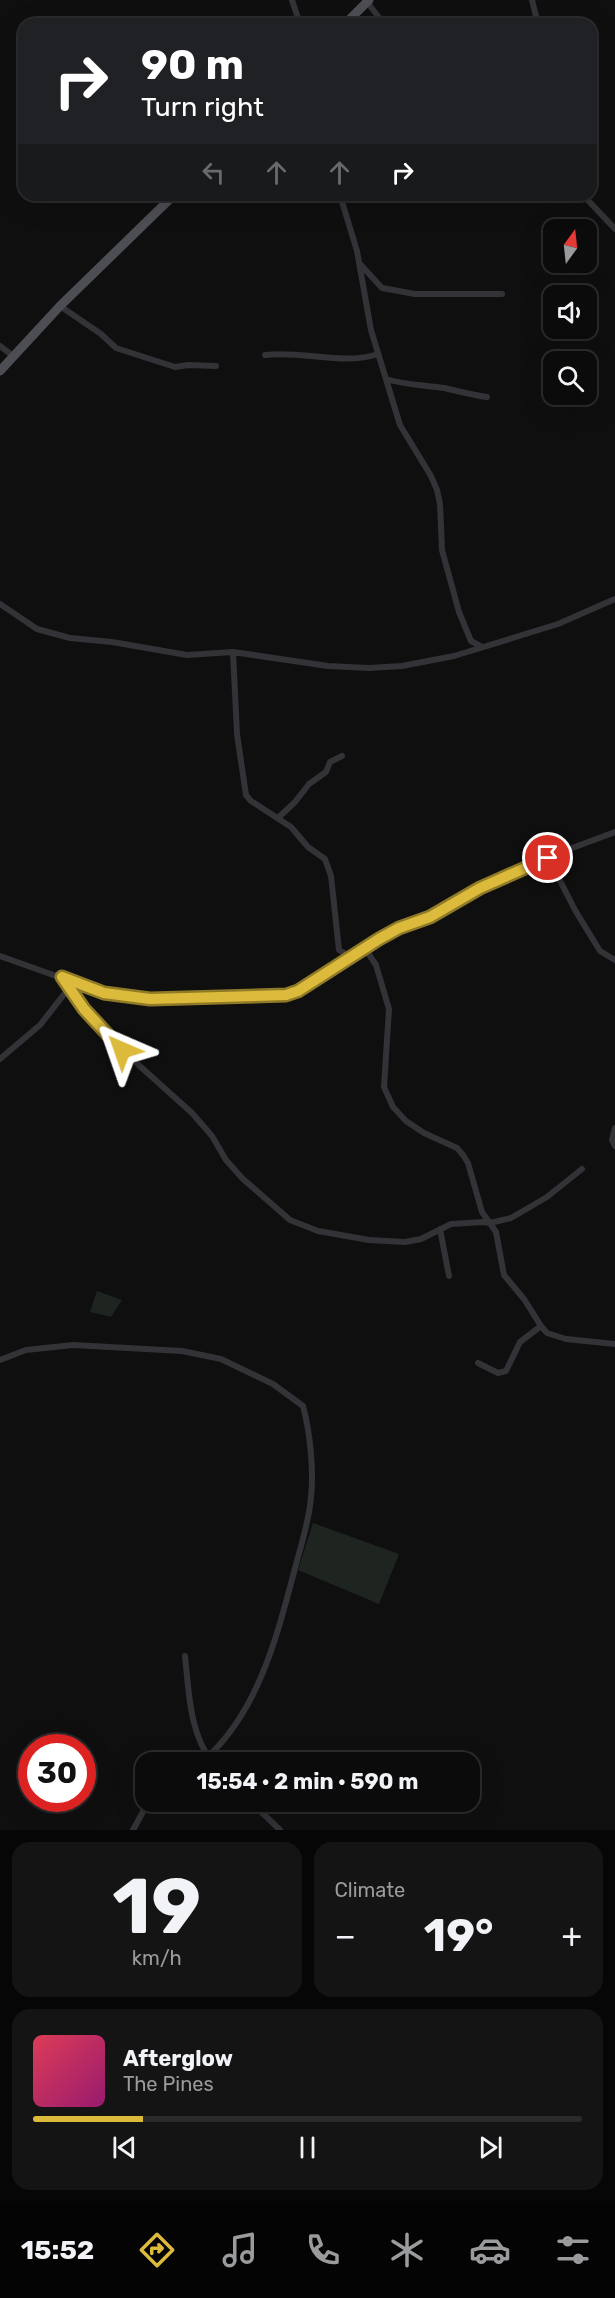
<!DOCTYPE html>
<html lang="en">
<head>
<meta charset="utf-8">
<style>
  :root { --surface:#0b0b0c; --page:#141415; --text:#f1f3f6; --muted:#9a9b9d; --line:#2b2b2d; --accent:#dcbb3c }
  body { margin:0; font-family:Rubik,sans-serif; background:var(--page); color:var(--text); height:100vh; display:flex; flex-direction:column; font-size:22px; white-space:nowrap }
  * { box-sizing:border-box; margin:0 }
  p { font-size:20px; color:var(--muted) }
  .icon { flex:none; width:33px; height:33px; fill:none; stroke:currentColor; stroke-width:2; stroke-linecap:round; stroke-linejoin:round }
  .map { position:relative; height:1830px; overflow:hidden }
  .details { display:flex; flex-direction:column; gap:12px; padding:12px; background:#060607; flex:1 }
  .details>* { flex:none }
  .guide { position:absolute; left:18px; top:18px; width:579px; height:183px; border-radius:18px; box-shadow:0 6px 24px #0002,0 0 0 2px var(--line); background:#202124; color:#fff; overflow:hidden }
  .needle { width:39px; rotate:15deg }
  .tools { position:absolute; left:543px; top:219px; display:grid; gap:12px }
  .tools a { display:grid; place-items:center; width:54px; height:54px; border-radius:12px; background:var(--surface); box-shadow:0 6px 24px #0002,0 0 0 2px var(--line); font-size:30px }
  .speed { position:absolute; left:18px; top:1734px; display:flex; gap:12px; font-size:30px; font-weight:700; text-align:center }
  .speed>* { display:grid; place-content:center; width:78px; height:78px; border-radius:50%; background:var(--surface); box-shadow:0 6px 24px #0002,0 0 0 2px var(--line); line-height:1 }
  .speed .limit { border:9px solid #d22; background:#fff; color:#111 }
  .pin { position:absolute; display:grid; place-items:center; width:51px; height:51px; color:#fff; margin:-26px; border:3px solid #fff; border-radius:50%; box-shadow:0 2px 6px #0007 }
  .me { position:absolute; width:66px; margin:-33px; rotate:317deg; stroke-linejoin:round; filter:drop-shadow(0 0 4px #0008) }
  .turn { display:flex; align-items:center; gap:21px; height:126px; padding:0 24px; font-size:27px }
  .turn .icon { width:78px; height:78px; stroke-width:2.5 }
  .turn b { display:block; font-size:42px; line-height:51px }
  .lanes { display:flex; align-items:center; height:57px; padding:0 24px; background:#0003; justify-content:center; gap:30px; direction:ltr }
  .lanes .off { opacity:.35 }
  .big { font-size:45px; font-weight:700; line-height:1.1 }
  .details .tile { flex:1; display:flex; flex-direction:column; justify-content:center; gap:9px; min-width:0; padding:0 21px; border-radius:18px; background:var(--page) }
  .details .dial { align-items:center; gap:0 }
  .dial b { font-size:78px; line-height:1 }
  .song { display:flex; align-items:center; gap:18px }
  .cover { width:72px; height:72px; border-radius:9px; background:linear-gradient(135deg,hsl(350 70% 55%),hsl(320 70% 35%)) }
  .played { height:6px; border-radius:3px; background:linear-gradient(90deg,var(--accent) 20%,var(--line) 20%) }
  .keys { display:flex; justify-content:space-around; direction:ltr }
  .heat { display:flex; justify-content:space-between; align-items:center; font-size:33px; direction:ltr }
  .details .tiles { flex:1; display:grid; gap:12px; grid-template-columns:1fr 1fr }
  .tile:last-child { grid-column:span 2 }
  .trip { position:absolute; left:135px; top:1752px; width:345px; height:60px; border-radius:18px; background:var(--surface); box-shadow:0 6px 24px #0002,0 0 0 2px var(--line); font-weight:700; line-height:60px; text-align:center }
  .tab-bar { display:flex; height:96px; justify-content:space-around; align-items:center; background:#040405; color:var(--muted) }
  .tab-bar .icon { width:42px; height:42px }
  .tab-bar .active { color:var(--accent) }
  .tab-bar b { font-size:27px; color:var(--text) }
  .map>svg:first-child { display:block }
  .green { fill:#1e241f }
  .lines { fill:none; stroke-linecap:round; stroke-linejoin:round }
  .street { stroke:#333337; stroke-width:6 }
  .primary { stroke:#4d4e54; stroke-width:9 }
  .route-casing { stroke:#8f7a27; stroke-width:15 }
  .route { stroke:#dcbb3c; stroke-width:10 }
</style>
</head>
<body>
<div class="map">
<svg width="615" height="1830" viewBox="0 0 615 1830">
  <rect width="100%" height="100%" fill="#0f0f10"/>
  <!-- green -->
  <path class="green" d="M97,1291L122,1300L111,1317L90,1312Z
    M313,1523L399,1554L379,1604L298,1570Z"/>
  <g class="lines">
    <!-- street -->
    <path class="street" d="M292,0L300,24
      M532,0L538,24
      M367,2L384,24
      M340,195L357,251L371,330L400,425L431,476L437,490L440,504L442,550L459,612L471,641L482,647
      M583,195L615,229
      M360,264L382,288L415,294H502
      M60,306L101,334L116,348L175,367L188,365L216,366
      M0,346L13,356
      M265,355C303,350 342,366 378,354
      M386,379C406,385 424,385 444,388C458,391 472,395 487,397
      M0,604L37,629L70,638L112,642L187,655L233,652L328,666L369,668L402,666L454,656L558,624L615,599
      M233,652L237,734L246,795L251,801L291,827L308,847L325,859L331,876L339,950L348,955L368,953L376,965L389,1009L384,1087L393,1107L406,1121L424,1133L457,1148L463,1155L468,1163L482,1212L496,1232L504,1275L524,1299L541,1326L547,1333L566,1339L615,1344
      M278,818L295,802L309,784L326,772L330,762L342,756
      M548,857L575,910L600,951L615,960
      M0,956L104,993L150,999L286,995L298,991L379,939L399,929L430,917L480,888L548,857L615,832
      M62,978L84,1009L122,1050L192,1113L212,1136L226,1160L243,1179L290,1220L318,1231L369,1240L405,1242L421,1239L451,1224L483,1222L490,1223L511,1218L547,1197L582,1169
      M0,1059L40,1025L69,988
      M615,1128L612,1140L615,1146
      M440,1229L449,1276
      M0,1360L26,1350L73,1345L182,1351L221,1359L273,1384L303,1406C310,1432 314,1470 311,1497C309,1523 300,1548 294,1572C276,1640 257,1715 202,1762
      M478,1363L498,1373L506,1371L520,1342L541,1326
      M185,1656C189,1691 189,1732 212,1762
      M251,1802L280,1830
      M133,1830L145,1808L151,1802"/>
    <!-- primary -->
    <path class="primary" d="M345,24L369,0
      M0,371L60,306L174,195"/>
  </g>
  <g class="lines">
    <!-- route casing -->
    <g class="route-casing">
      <path id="route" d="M122,1050L84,1009L62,977L104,993L150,999L286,995L298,991L379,939L399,928L430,917L480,888L548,858"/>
    </g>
    <!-- route -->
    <use href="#route" class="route"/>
  </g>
</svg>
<div class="tools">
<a><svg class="needle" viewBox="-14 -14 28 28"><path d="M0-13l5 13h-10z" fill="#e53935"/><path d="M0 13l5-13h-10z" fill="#9a9b9d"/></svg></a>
<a><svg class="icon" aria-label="sound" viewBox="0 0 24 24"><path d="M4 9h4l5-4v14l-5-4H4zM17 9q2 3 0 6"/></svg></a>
<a><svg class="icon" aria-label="search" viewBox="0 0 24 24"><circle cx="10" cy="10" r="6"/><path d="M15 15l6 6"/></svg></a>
</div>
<div class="speed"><div class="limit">30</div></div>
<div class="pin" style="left:548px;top:858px;background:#d93025"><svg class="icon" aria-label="arrive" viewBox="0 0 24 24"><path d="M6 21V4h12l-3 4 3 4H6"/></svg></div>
<svg class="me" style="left:122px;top:1050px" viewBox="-20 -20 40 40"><path d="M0-17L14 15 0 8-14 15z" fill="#dcbb3c" stroke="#fff" stroke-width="4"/></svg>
<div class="trip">15:54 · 2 min · 590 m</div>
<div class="guide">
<div class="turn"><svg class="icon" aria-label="right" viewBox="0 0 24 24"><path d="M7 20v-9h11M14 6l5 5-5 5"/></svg><div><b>90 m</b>Turn right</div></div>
<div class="lanes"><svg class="icon off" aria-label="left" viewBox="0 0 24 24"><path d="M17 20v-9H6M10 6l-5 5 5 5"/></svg><svg class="icon off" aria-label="ahead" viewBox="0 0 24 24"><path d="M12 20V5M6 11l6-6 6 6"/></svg><svg class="icon off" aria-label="ahead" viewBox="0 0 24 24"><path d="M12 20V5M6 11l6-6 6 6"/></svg><svg class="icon" aria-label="right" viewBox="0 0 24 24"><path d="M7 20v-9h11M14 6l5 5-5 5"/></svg></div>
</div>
</div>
<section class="details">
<div class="tiles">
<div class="tile dial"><b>19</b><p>km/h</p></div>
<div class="tile"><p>Climate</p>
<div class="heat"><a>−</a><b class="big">19°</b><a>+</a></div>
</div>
<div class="tile">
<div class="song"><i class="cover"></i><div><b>Afterglow</b><p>The Pines</p></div></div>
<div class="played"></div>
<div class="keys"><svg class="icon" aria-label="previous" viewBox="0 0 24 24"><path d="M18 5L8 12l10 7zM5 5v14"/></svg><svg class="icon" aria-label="pause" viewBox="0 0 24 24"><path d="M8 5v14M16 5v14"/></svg><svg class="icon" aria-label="next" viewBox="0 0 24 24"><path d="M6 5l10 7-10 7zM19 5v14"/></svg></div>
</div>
</div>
</section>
<nav class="tab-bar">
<b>15:52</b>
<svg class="icon active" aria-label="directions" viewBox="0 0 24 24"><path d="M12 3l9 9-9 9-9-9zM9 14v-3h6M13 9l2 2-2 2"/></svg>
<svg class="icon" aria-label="music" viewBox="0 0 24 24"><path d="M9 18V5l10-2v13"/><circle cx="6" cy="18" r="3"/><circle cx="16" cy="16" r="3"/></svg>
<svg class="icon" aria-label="phone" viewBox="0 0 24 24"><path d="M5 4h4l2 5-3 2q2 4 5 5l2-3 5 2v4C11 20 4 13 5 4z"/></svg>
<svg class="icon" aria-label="climate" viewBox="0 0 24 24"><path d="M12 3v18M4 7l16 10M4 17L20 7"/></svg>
<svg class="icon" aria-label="car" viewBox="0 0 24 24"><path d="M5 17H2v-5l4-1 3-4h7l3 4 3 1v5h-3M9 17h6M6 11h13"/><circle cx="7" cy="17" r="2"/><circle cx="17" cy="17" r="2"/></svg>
<svg class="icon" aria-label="filters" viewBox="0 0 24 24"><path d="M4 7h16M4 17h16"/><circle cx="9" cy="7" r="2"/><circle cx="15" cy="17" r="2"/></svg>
</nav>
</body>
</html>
